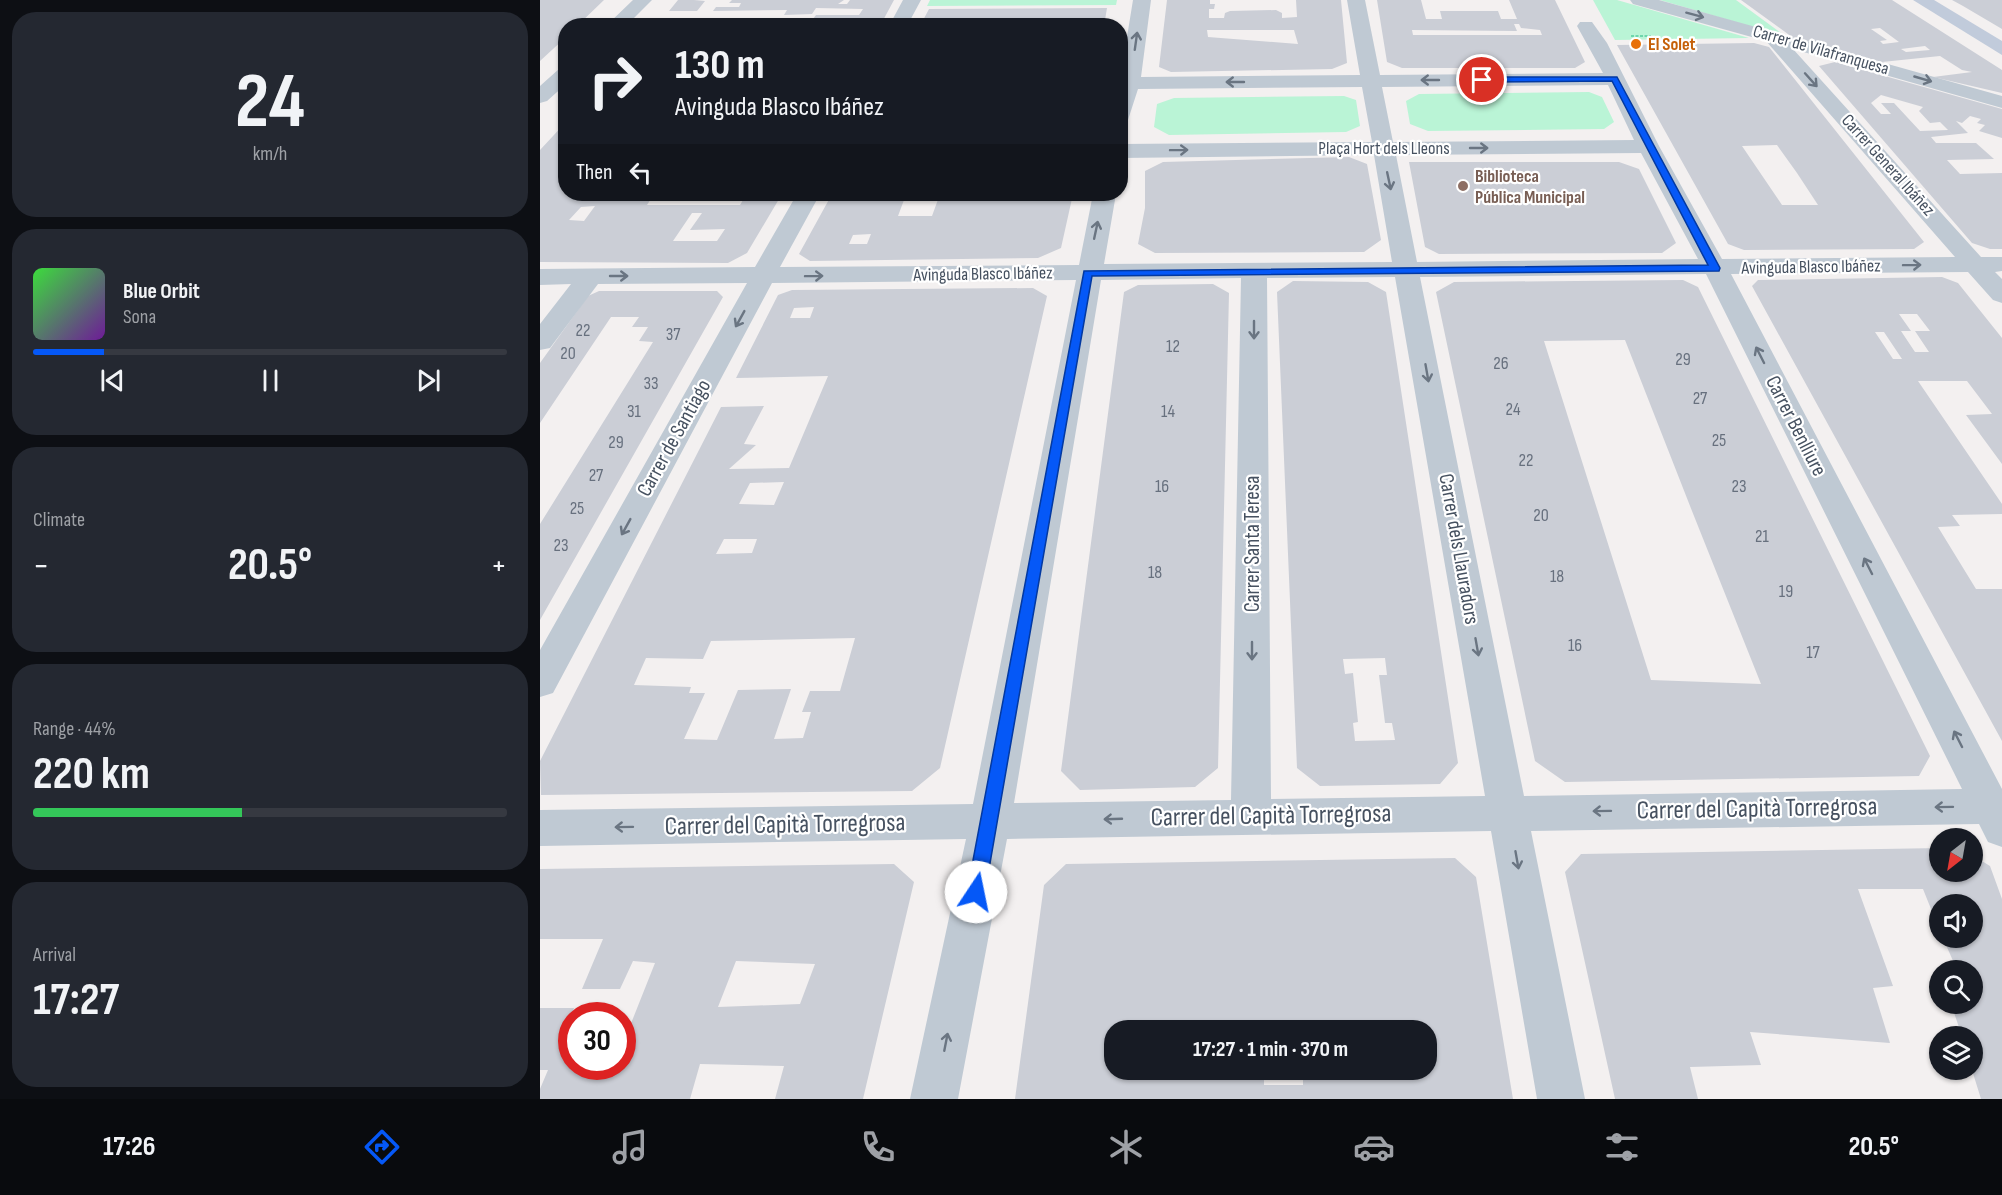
<!DOCTYPE html>
<html lang="en">
<head>
<meta charset="utf-8">
<style>
  :root { --surface:#171b24; --page:#242831; --text:#f1f3f6; --muted:#9ea1a6; --line:#363941; --accent:#0558f7 }
  body { margin:0; font-family:"Sofia Sans Condensed",sans-serif; background:var(--page); color:var(--text); height:100vh; display:flex; flex-direction:column; font-size:22px; white-space:nowrap }
  * { box-sizing:border-box; margin:0 }
  p { font-size:20px; color:var(--muted) }
  .icon { flex:none; width:33px; height:33px; fill:none; stroke:currentColor; stroke-width:2; stroke-linecap:round; stroke-linejoin:round }
  .map { position:relative; flex:1; overflow:hidden }
  .side { display:flex; flex-direction:column; gap:12px; padding:12px; background:#0d0f14; width:540px }
  .side>* { flex:none }
  .guide { position:absolute; left:18px; top:18px; width:570px; height:183px; border-radius:24px; box-shadow:0 2px 4px #0004; background:#171b24; color:var(--text); overflow:hidden }
  .needle { width:39px; rotate:211deg }
  .buttons { position:absolute; left:1389px; top:828px; display:grid; gap:12px }
  .buttons a { display:grid; place-items:center; width:54px; height:54px; border-radius:50%; background:var(--surface); box-shadow:0 2px 4px #0004; font-size:30px }
  .speed { position:absolute; left:18px; top:1002px; display:flex; gap:12px; font-size:30px; font-weight:700; text-align:center }
  .speed>* { display:grid; place-content:center; width:78px; height:78px; border-radius:50%; background:var(--surface); box-shadow:0 2px 4px #0004; line-height:1 }
  .speed .limit { border:9px solid #d22; background:#fff; color:#111 }
  .pin { position:absolute; display:grid; place-items:center; width:51px; height:51px; color:#fff; margin:-26px; border:3px solid #fff; border-radius:50%; box-shadow:0 2px 6px #0007 }
  .me { position:absolute; width:66px; margin:-33px; rotate:11deg; stroke-linejoin:round; filter:drop-shadow(0 0 4px #0008) }
  .turn { display:flex; align-items:center; gap:21px; height:126px; padding:0 18px; font-size:27px }
  .turn .icon { width:78px; height:78px; stroke-width:2.5 }
  .turn b { display:block; font-size:42px; line-height:51px }
  .then { display:flex; align-items:center; height:57px; padding:0 18px; background:#0003; gap:12px; font-size:22px }
  .big { font-size:45px; font-weight:700; line-height:1.1 }
  .side .widget { flex:1; display:flex; flex-direction:column; justify-content:center; gap:9px; min-width:0; padding:0 21px; border-radius:24px; background:var(--page) }
  .side .dial { align-items:center; gap:0 }
  .dial b { font-size:78px; line-height:1 }
  .song { display:flex; align-items:center; gap:18px }
  .cover { width:72px; height:72px; border-radius:9px; background:linear-gradient(135deg,hsl(120 70% 55%),hsl(280 70% 35%)) }
  .played { height:6px; border-radius:3px; background:linear-gradient(90deg,var(--accent) 15%,var(--line) 15%) }
  .keys { display:flex; justify-content:space-around; direction:ltr }
  .heat { display:flex; justify-content:space-between; align-items:center; font-size:33px; direction:ltr }
  .charge { height:9px; border-radius:4px; background:linear-gradient(90deg,#34c759 44%,var(--line) 0) }
  .trip { position:absolute; left:564px; top:1020px; width:333px; height:60px; border-radius:24px; background:var(--surface); box-shadow:0 2px 4px #0004; font-weight:700; line-height:60px; text-align:center }
  .menu { display:flex; height:96px; justify-content:space-around; align-items:center; background:#090b0e; color:var(--muted) }
  .menu .icon { width:42px; height:42px }
  .menu .current { color:var(--accent) }
  .menu b { font-size:27px; color:var(--text) }
  main { display:flex; flex:1; min-height:0 }
  .map>svg:first-child { display:block }
  .green { fill:#baf4d6 }
  .building { fill:#cbced6; fill-rule:evenodd }
  .lines { fill:none; stroke-linecap:round; stroke-linejoin:round }
  .path { stroke:#6ed6ad; stroke-width:2; stroke-dasharray:3 1.5; stroke-linecap:butt }
  .minor { fill:#bfc9d3; fill-rule:evenodd }
  .tertiary { fill:#bfc9d3; fill-rule:evenodd }
  .secondary { fill:#c1cbdb; fill-rule:evenodd }
  .oneway { stroke:#6a7582 }
  .route { fill:#0558f7; stroke:#0339a1; stroke-width:1.5 }
  .food-dot { fill:#e8710a; stroke:#fff; stroke-width:2 }
  .education-dot { fill:#8d6e63; stroke:#fff; stroke-width:2 }
  .labels { text-anchor:middle; dominant-baseline:central; stroke-width:4.5; stroke-linejoin:round; paint-order:stroke }
  .far-food-label { font-size:18px; font-weight:bold; fill:#c56008; stroke:#fff; text-anchor:start }
  .far-street-label { font-size:18px; fill:#465160; stroke:#fff }
  .far-education-label { font-size:18px; font-weight:bold; fill:#785e54; stroke:#fff; text-anchor:start }
  .number-label { font-size:18px; fill:#67707e }
  .street-label { font-size:21px; fill:#465160; stroke:#fff }
  .near-street-label { font-size:26px; fill:#465160; stroke:#fff }
</style>
</head>
<body>
<main>
<section class="side">
<div class="widget dial"><b>24</b><p>km/h</p></div>
<div class="widget">
<div class="song"><i class="cover"></i><div><b>Blue Orbit</b><p>Sona</p></div></div>
<div class="played"></div>
<div class="keys"><svg class="icon" aria-label="previous" viewBox="0 0 24 24"><path d="M18 5L8 12l10 7zM5 5v14"/></svg><svg class="icon" aria-label="pause" viewBox="0 0 24 24"><path d="M8 5v14M16 5v14"/></svg><svg class="icon" aria-label="next" viewBox="0 0 24 24"><path d="M6 5l10 7-10 7zM19 5v14"/></svg></div>
</div>
<div class="widget"><p>Climate</p>
<div class="heat"><a>−</a><b class="big">20.5°</b><a>+</a></div>
</div>
<div class="widget"><p>Range · 44%</p><b class="big">220 km</b><div class="charge"></div></div>
<div class="widget"><p>Arrival</p><b class="big">17:27</b></div>
</section>
<div class="map">
<svg width="1462" height="1099" viewBox="0 0 1462 1099">
  <rect width="100%" height="100%" fill="#f3f0f0"/>
  <!-- green -->
  <path class="green" d="M390,0H577L576,5L387,6Z
    M1053,0H1077L1209,38L1075,40Z
    M1120,0H1196L1245,36L1230,32Z
    M1049,92L1062,97L1074,122L1064,129L888,131L870,124L866,101L879,94Z
    M804,96L816,100L820,126L806,132L629,135L614,127L617,104L634,98Z"/>
  <!-- building -->
  <path class="building" d="M0,0H64L37,26H26V37L0,61Z
    M138,0H154L165,1L157,11H129Z
    M192,0H304L298,4H307L310,0H354L340,26L259,25L270,23L276,15H319L323,9L276,8L272,14L244,15L247,10L173,11L176,7H199L201,3H189Z
    M627,0H670V4H675L674,9H669V18H684L685,13L690,11L736,10L742,13V18L757,17L756,0H801L807,63L792,69L631,72L619,67ZM667,30H754L758,44L668,37Z
    M837,0H881L886,19H902L900,11H958L961,19H977L969,0H1015L1045,62L1035,68H862L847,62ZM974,24H979L981,28L1000,30L1002,35H873L872,30L977,31Z
    M1201,0H1352L1462,70V93L1393,77L1432,72L1422,70L1400,56L1342,62L1252,37ZM1340,28L1359,42L1343,44L1340,41L1347,40L1331,29ZM1385,46L1390,50L1366,52L1361,49Z
    M1412,0H1462V29L1423,6Z
    M567,8L564,26H380L389,9Z
    M1214,43L1229,47L1384,242L1374,249L1204,250L1188,244L1077,45ZM1237,145L1257,173L1278,205H1242L1202,146Z
    M1295,62L1462,109V138L1439,131L1445,125L1437,123L1441,119L1430,116L1422,123L1416,121L1428,133L1391,137L1396,143H1436L1454,159L1407,160L1420,174L1462,173V249H1450L1432,243L1279,66ZM1341,95L1383,107L1379,111L1390,123L1400,122L1408,130L1380,131L1354,103H1341L1351,114H1341L1331,103Z
    M26,122V194H114L107,205H200L203,200L159,197L161,194H242L207,253L188,263L0,262V150ZM55,206L44,221L29,220L41,207ZM152,213H162L150,230L185,229L177,241H133Z
    M809,157L827,164L841,240L824,252L615,253L598,244L605,208V171L623,162Z
    M869,162H1079L1099,169L1136,243L1122,253L899,254L885,247Z
    M292,194H332L329,201L364,200L358,216H392L400,194H533L521,248L498,258L270,261L259,254ZM331,234L327,244H309L313,235Z
    M1402,277L1418,283L1462,338V464L1426,415L1452,414L1427,381H1378L1462,504V514L1412,515L1420,526L1398,527L1436,589H1462V741L1212,286L1218,280ZM1359,314H1377L1390,331H1375L1389,352H1375L1361,331H1371ZM1335,332H1344L1362,359H1353Z
    M1143,280L1158,287L1390,756L1379,776L1025,782L995,761L896,292L914,282ZM1085,340L1152,511L1221,684L1111,680L1004,341Z
    M753,281L828,282L846,292L918,763L900,784L780,786L757,768L737,292ZM845,658L847,675H839L845,723H852L855,740L815,741L813,723L818,722L813,673L805,674L803,659Z
    M673,284L689,293L678,768L655,787L540,790L521,771L584,292L598,285Z
    M493,288L507,296L400,768L372,791L1,795L0,761L181,407L224,406L204,444L216,445L189,469L249,468L288,376L196,378L238,295L252,290ZM274,307L270,318H250L254,308ZM244,482L234,505L199,504L210,483ZM184,539H217L212,553L176,554ZM315,638L300,691H270L262,712H271L263,738L234,739L251,689L198,690L177,740L144,739L165,693H149L151,687L94,685L106,658L163,659L171,641Z
    M59,291H177L183,297L0,620V524L113,342L99,341L108,327H92L99,317H71L0,423V363L48,296Z
    M1400,848V872H1432V855L1450,866L1462,899V1099H1441L1432,1070V1036H1422L1411,1004H1432V970H1417L1403,938H1432V904H1400L1399,929L1383,889H1318L1353,986L1333,988L1350,1043L1210,1032L1221,1065L1150,1067L1158,1099H1075L1025,872L1041,854Z
    M915,858L936,877L973,1099H475L504,885L526,864ZM574,1030H886V1070H763V1085H724V1070H695L694,1078L655,1077V1070H574Z
    M354,864L374,882L323,1099H235L244,1066L160,1064L150,1099H0V1089L8,1070H0V1008H34L26,1032H32V1066H82V1031H88L115,963L93,961L80,989H42L63,939H0V869ZM196,961L275,964L260,1004L178,1007Z"/>
  <g class="lines">
    <!-- path -->
    <path class="path" d="M1091,36H1111"/>
    <!-- minor -->
    <path class="minor" d="M363,0H381L367,26H349Z
      M593,0H611L601,77L820,75L807,0H825L840,75L1063,73L1037,26L1040,22H1052L1067,43L1119,146L1182,259L1415,257L1226,41L1093,4L1090,0H1119L1462,96V108L1253,49L1441,257H1462V271L1455,272L1462,279V303L1453,300L1428,272L1191,274L1462,789V847L1448,842L1439,824L991,831L1045,1099H997L951,831L467,839L418,1099H370L426,839L0,846V810L433,804L536,280L232,283L13,693L0,697V650L207,283L58,284L10,348L0,350V324L31,284L0,285V269L215,267L257,194H280L240,267L539,265L553,194H576L564,264L852,262L834,155L580,158V144L832,142L822,87L598,89L587,123L580,125V80ZM1068,85L1094,140L853,142L842,87ZM1101,153L1158,259L877,262L856,155ZM1166,274L1422,789L984,796L880,277ZM855,277L945,796L731,799L727,278ZM701,278L691,800L474,803L561,280Z"/>
    <!-- tertiary -->
    <path class="tertiary" d="M93,0H112L86,26H66Z
      M26,67V84L7,101L0,103V86L19,69Z"/>
    <!-- secondary -->
    <path class="secondary" d="M1373,0H1394L1462,41V55Z"/>
  </g>
  <!-- one-way arrows -->
  <defs><path id="oneway-shaft" d="M-6 0H5M1.5-3L5.5 0L1.5 3" fill="none" stroke-width="1.6" stroke-linecap="round" stroke-linejoin="round" transform="scale(1.5)"/></defs>
  <g class="oneway">
    <use href="#oneway-shaft" transform="translate(1155 15) rotate(15)"/>
    <use href="#oneway-shaft" transform="translate(596 41) rotate(-82)"/>
    <use href="#oneway-shaft" transform="translate(1383 79) rotate(16)"/>
    <use href="#oneway-shaft" transform="translate(890 80) rotate(180)"/>
    <use href="#oneway-shaft" transform="translate(1271 80) rotate(48)"/>
    <use href="#oneway-shaft" transform="translate(695 82) rotate(180)"/>
    <use href="#oneway-shaft" transform="translate(939 148)"/>
    <use href="#oneway-shaft" transform="translate(639 150) rotate(-1)"/>
    <use href="#oneway-shaft" transform="translate(849 181) rotate(78)"/>
    <use href="#oneway-shaft" transform="translate(556 230) rotate(-78)"/>
    <use href="#oneway-shaft" transform="translate(1372 265) rotate(-1)"/>
    <use href="#oneway-shaft" transform="translate(79 276)"/>
    <use href="#oneway-shaft" transform="translate(274 276) rotate(-1)"/>
    <use href="#oneway-shaft" transform="translate(200 319) rotate(119)"/>
    <use href="#oneway-shaft" transform="translate(714 330) rotate(90)"/>
    <use href="#oneway-shaft" transform="translate(1220 355) rotate(-117)"/>
    <use href="#oneway-shaft" transform="translate(887 373) rotate(80)"/>
    <use href="#oneway-shaft" transform="translate(86 527) rotate(119)"/>
    <use href="#oneway-shaft" transform="translate(1328 566) rotate(-117)"/>
    <use href="#oneway-shaft" transform="translate(937 647) rotate(80)"/>
    <use href="#oneway-shaft" transform="translate(712 651) rotate(90)"/>
    <use href="#oneway-shaft" transform="translate(1418 739) rotate(-117)"/>
    <use href="#oneway-shaft" transform="translate(1404 807) rotate(179)"/>
    <use href="#oneway-shaft" transform="translate(1062 811) rotate(179)"/>
    <use href="#oneway-shaft" transform="translate(573 819) rotate(178)"/>
    <use href="#oneway-shaft" transform="translate(84 827) rotate(179)"/>
    <use href="#oneway-shaft" transform="translate(977 860) rotate(80)"/>
    <use href="#oneway-shaft" transform="translate(406 1042) rotate(-79)"/>
  </g>
  <!-- route -->
  <path class="route" d="M1077,77L1180,268L1179,271L552,276L445,892L442,897L436,900L430,897L427,892L544,271L1168,265L1072,81L942,82L938,80L942,77Z"/>
  <!-- markers -->
  <circle class="food-dot" cx="1096" cy="44" r="6"/>
  <circle class="education-dot" cx="923" cy="186" r="6"/>
  <g class="labels">
    <!-- far-food labels -->
    <g class="far-food-label">
      <text x="1108" y="44">El Solet</text>
    </g>
    <!-- far-street labels -->
    <g class="far-street-label">
      <text transform="translate(1281 50) rotate(16)">Carrer de Vilafranquesa</text>
      <text x="844" y="148">Plaça Hort dels Lleons</text>
      <text transform="translate(1348 165) rotate(48)">Carrer General Ibáñez</text>
      <text transform="translate(1271 267) rotate(-1)">Avinguda Blasco Ibáñez</text>
      <text transform="translate(443 274) rotate(-1)">Avinguda Blasco Ibáñez</text>
    </g>
    <!-- far-education labels -->
    <g class="far-education-label">
      <text x="935" y="176">Biblioteca<tspan x="935" dy="21">Pública Municipal</tspan></text>
    </g>
    <!-- number labels -->
    <g class="number-label">
      <text x="43" y="330">22</text>
      <text x="133" y="334">37</text>
      <text x="633" y="346">12</text>
      <text x="28" y="353">20</text>
      <text x="1143" y="359">29</text>
      <text x="961" y="363">26</text>
      <text x="111" y="383">33</text>
      <text x="1160" y="398">27</text>
      <text x="973" y="409">24</text>
      <text x="94" y="411">31</text>
      <text x="628" y="411">14</text>
      <text x="1179" y="440">25</text>
      <text x="76" y="442">29</text>
      <text x="986" y="460">22</text>
      <text x="56" y="475">27</text>
      <text x="622" y="486">16</text>
      <text x="1199" y="486">23</text>
      <text x="37" y="508">25</text>
      <text x="1001" y="515">20</text>
      <text x="1222" y="536">21</text>
      <text x="21" y="545">23</text>
      <text x="615" y="572">18</text>
      <text x="1017" y="576">18</text>
      <text x="1246" y="591">19</text>
      <text x="1035" y="645">16</text>
      <text x="1273" y="652">17</text>
    </g>
    <!-- street labels -->
    <g class="street-label">
      <text transform="translate(1256 426) rotate(63)">Carrer Benlliure</text>
      <text transform="translate(134 438) rotate(-61)">Carrer de Santiago</text>
      <text transform="translate(712 544) rotate(-90)">Carrer Santa Teresa</text>
      <text transform="translate(919 549) rotate(80)">Carrer dels Llauradors</text>
    </g>
    <!-- near-street labels -->
    <g class="near-street-label">
      <text transform="translate(1217 809) rotate(-1)">Carrer del Capità Torregrosa</text>
      <text transform="translate(731 816) rotate(-1)">Carrer del Capità Torregrosa</text>
      <text transform="translate(245 825) rotate(-1)">Carrer del Capità Torregrosa</text>
    </g>
  </g>
</svg>
<div class="buttons">
<a><svg class="needle" viewBox="-14 -14 28 28"><path d="M0-13l5 13h-10z" fill="#e53935"/><path d="M0 13l5-13h-10z" fill="#9ea1a6"/></svg></a>
<a><svg class="icon" aria-label="sound" viewBox="0 0 24 24"><path d="M4 9h4l5-4v14l-5-4H4zM17 9q2 3 0 6"/></svg></a>
<a><svg class="icon" aria-label="search" viewBox="0 0 24 24"><circle cx="10" cy="10" r="6"/><path d="M15 15l6 6"/></svg></a>
<a><svg class="icon" aria-label="layers" viewBox="0 0 24 24"><path d="M12 4l9 5-9 5-9-5zM3 14l9 5 9-5"/></svg></a>
</div>
<div class="speed"><div class="limit">30</div></div>
<div class="pin" style="left:942px;top:80px;background:#d93025"><svg class="icon" aria-label="arrive" viewBox="0 0 24 24"><path d="M6 21V4h12l-3 4 3 4H6"/></svg></div>
<svg class="me" style="left:436px;top:892px" viewBox="-20 -20 40 40"><circle r="19" fill="#fff"/><path d="M0-13L10 11 0 6-10 11z" fill="#0558f7"/></svg>
<div class="trip">17:27 · 1 min · 370 m</div>
<div class="guide">
<div class="turn"><svg class="icon" aria-label="right" viewBox="0 0 24 24"><path d="M7 20v-9h11M14 6l5 5-5 5"/></svg><div><b>130 m</b>Avinguda Blasco Ibáñez</div></div>
<div class="then">Then<svg class="icon" aria-label="left" viewBox="0 0 24 24"><path d="M17 20v-9H6M10 6l-5 5 5 5"/></svg></div>
</div>
</div>
</main>
<nav class="menu">
<b>17:26</b>
<svg class="icon current" aria-label="directions" viewBox="0 0 24 24"><path d="M12 3l9 9-9 9-9-9zM9 14v-3h6M13 9l2 2-2 2"/></svg>
<svg class="icon" aria-label="music" viewBox="0 0 24 24"><path d="M9 18V5l10-2v13"/><circle cx="6" cy="18" r="3"/><circle cx="16" cy="16" r="3"/></svg>
<svg class="icon" aria-label="phone" viewBox="0 0 24 24"><path d="M5 4h4l2 5-3 2q2 4 5 5l2-3 5 2v4C11 20 4 13 5 4z"/></svg>
<svg class="icon" aria-label="climate" viewBox="0 0 24 24"><path d="M12 3v18M4 7l16 10M4 17L20 7"/></svg>
<svg class="icon" aria-label="car" viewBox="0 0 24 24"><path d="M5 17H2v-5l4-1 3-4h7l3 4 3 1v5h-3M9 17h6M6 11h13"/><circle cx="7" cy="17" r="2"/><circle cx="17" cy="17" r="2"/></svg>
<svg class="icon" aria-label="filters" viewBox="0 0 24 24"><path d="M4 7h16M4 17h16"/><circle cx="9" cy="7" r="2"/><circle cx="15" cy="17" r="2"/></svg>
<b>20.5°</b>
</nav>
</body>
</html>
